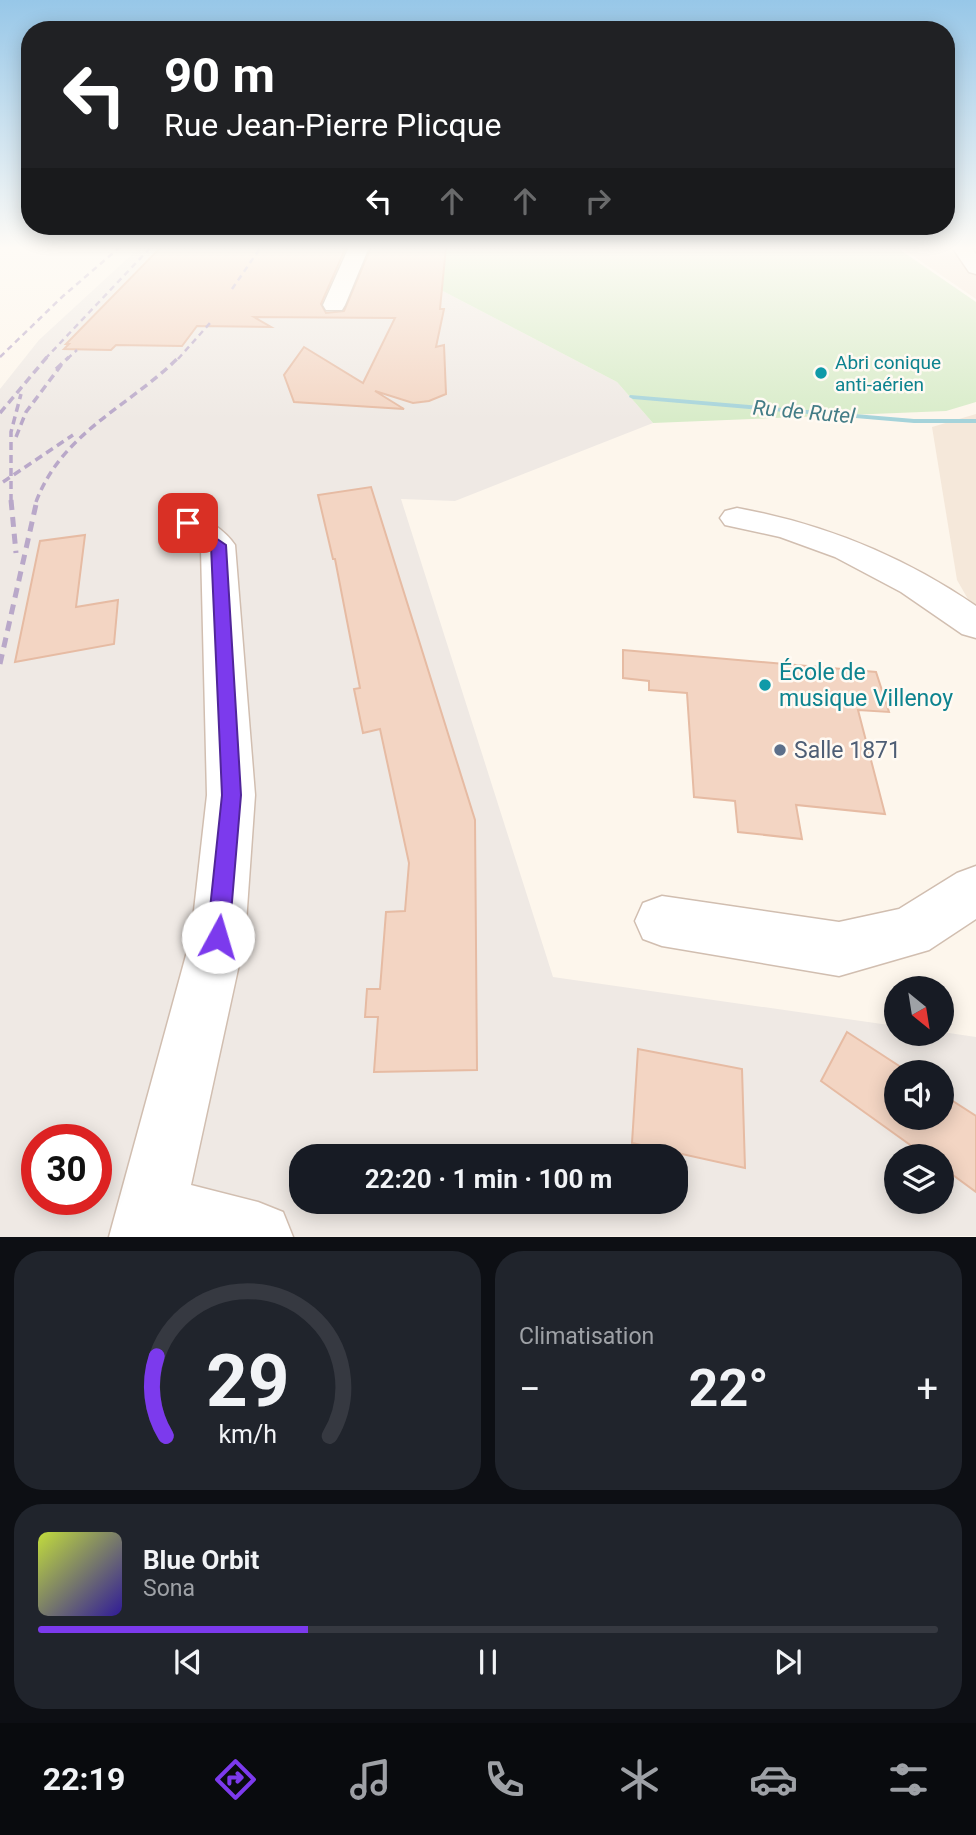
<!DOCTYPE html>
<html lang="fr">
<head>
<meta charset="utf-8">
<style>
  :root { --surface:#171b24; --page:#20242c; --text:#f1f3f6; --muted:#9ea1a6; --line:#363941; --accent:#7c3aed }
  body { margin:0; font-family:Roboto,sans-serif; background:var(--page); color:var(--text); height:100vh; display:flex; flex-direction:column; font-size:26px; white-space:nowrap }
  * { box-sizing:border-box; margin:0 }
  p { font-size:23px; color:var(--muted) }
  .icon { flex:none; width:38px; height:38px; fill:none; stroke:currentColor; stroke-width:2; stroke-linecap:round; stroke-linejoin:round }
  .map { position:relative; height:1237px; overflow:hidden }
  .sheet { display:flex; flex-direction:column; gap:14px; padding:14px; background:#0d0f14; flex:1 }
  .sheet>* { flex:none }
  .banner { position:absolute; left:21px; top:21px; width:934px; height:214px; border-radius:28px; box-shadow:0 4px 18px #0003; background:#202124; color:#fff; overflow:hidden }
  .needle { width:46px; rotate:150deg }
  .buttons { position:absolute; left:884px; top:976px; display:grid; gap:14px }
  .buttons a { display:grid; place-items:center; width:70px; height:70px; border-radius:50%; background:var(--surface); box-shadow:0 4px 18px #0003; font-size:35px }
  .speed { position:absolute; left:21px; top:1124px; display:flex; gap:14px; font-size:35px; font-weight:700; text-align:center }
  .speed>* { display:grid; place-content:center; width:91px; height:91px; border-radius:50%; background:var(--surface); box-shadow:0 4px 18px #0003; line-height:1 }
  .speed .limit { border:10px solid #d22; background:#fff; color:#111 }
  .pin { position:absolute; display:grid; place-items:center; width:60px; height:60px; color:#fff; margin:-30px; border-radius:14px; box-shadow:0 4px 10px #0006 }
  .me { position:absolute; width:77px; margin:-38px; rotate:6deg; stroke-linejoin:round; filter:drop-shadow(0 0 5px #0008) }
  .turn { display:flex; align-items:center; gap:24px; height:147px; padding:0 28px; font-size:32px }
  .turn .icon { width:91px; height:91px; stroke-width:2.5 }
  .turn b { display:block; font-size:49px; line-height:60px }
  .lanes { display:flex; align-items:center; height:66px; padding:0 28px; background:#0003; justify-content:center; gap:35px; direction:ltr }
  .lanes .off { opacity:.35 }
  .big { font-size:52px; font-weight:700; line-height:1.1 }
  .sheet .tile { flex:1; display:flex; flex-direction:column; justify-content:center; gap:10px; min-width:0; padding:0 24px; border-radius:28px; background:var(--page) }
  .sheet .dial { align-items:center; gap:0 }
  .dial svg { height:182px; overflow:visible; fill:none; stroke:var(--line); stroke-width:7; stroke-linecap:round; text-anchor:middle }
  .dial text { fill:var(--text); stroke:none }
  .song { display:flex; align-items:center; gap:21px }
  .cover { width:84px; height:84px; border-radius:10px; background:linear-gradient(135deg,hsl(70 70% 55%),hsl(250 70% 35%)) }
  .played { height:7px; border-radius:4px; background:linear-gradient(90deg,var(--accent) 30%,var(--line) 30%) }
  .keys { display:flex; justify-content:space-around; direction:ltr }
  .heat { display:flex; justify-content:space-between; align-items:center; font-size:38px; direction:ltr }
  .sheet .tiles { flex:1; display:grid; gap:14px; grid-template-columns:1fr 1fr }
  .tile:last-child { grid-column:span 2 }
  .trip { position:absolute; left:289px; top:1144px; width:399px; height:70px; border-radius:28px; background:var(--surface); box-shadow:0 4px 18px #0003; font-weight:700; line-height:70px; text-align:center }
  .dock { display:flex; height:112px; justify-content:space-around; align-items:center; background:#090b0e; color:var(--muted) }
  .dock .icon { width:49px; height:49px }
  .dock .current { color:var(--accent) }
  .dock b { font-size:32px; color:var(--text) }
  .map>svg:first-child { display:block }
  .residential { fill:#f5e8da }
  .industrial { fill:#efe9e4; fill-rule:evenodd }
  .green { fill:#d8ecc9 }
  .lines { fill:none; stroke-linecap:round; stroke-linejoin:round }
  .stream { fill:#a5d3da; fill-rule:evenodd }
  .building { fill:#f3d5c3; stroke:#e6bba3; stroke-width:2 }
  .minor-casing { stroke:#d1beb0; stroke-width:3 }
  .minor { fill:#fff; fill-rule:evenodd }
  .rail-far2 { stroke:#b9a8c9; stroke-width:2.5; stroke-dasharray:6 4.5; stroke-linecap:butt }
  .rail-far1 { stroke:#b9a8c9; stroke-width:3.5; stroke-dasharray:8 5; stroke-linecap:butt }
  .rail { stroke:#b9a8c9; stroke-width:5; stroke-dasharray:10 7; stroke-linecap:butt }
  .route { fill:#7c3aed; stroke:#51269a; stroke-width:2 }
  .culture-dot { fill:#0f9aa8; stroke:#fffaf3; stroke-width:2.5 }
  .service-dot { fill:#5c6f8a; stroke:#fffaf3; stroke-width:2.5 }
  .labels { text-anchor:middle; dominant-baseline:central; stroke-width:5; stroke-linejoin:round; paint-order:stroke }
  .far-culture-label { font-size:19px; fill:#0d838f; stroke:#fffaf3; text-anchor:start }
  .far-water-label { font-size:21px; font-style:italic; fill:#437c86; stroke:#fffaf3 }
  .culture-label { font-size:23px; fill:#0d838f; stroke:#fffaf3; text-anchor:start }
  .service-label { font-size:23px; fill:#4e5e75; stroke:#fffaf3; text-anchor:start }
</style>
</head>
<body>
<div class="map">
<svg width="976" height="1237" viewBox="0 0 976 1237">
  <rect width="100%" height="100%" fill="#fdf6ec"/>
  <!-- residential -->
  <path class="residential" d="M900,247H976V299Z
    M976,414V613L957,580L932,427Z"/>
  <!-- industrial -->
  <path class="industrial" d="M140,247H438L437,288L617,382L653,423L455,501L401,499L553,977L896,1026V1034H942V1032L976,1037V1236L0,1237V389L39,340ZM896,1073H942V1118H896ZM37,1139H96V1199H37ZM301,1157H676V1202H301ZM896,1157H942V1202H896Z"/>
  <!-- green -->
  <path class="green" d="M438,247H896L976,302V402L946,411L653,423L617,382L437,288Z"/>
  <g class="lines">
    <!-- stream -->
    <path class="stream" d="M630,395L914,419H976V423H914L633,399L629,397Z"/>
  </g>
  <!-- building -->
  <path class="building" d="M161,247H346L321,304L326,313L344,311L371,247H446L440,309H444L436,347L444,345L446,394L429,401L413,403L375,391L404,409L294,402L284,375L304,347L363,383L395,318L254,317L271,327L197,326L182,346L116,345L111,350L64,349L69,344H66Z
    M371,487L475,820L477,1070L374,1072L378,1017H365L367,989H380L386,912L405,911L409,863L380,729L363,733L354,689L360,688L335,559H333L318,495Z
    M85,535L76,607L118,600L114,644L15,662L40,541Z
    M623,650L876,672L889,712L858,710L885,814L796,805L802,839L738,832L735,801L694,797L687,693L649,690V681L623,678Z
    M847,1032L910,1073H896V1118H942V1094L976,1116V1192L942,1167V1157H927L821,1081Z
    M638,1049L742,1069L745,1168L632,1143Z"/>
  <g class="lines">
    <!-- minor casing -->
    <g class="minor-casing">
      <path id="minor" d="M349,247H369L345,305L342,310H326L323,305Z
        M952,247H971L976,254V274L969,272Z
        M737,508C824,524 903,556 976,606V638L962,634L901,592L835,557L780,537L725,525L720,518L725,511Z
        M188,513C205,517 225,530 235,545L255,795L245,937L191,1185L258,1202L283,1212L293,1237H109L191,937L207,795L201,549L176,530L171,523L176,516Z
        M976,866V919L929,950L839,976L662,946L643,939L635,921L643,903L662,896L839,922L899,909L957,873Z"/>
    </g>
    <!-- minor -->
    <use href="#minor" class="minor"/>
    <!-- rail-far2 -->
    <path class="rail-far2" d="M232,289L261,247
      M0,357L62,297L120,247
      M45,359L151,247
      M67,359L77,350
      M178,359L210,323"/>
    <!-- rail-far1 -->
    <path class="rail-far1" d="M56,369L69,357
      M0,413L47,357
      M16,437L26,412L62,364
      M3,482L73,435
      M11,502V432L21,394
      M36,502C62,432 130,406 179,357"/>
    <!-- rail -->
    <path class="rail" d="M11,500L16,553
      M0,664L37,500"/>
  </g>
  <!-- sky -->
  <linearGradient id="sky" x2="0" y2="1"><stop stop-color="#97c7e8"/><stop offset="0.59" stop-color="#fefbf6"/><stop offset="1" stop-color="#fefbf6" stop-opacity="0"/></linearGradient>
  <rect width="976" height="420" fill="url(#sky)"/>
  <!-- route -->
  <path class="route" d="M188,519L226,545L241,795L229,937L226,944L218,948L210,944L207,937L222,795L211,546L183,526V520Z"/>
  <!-- markers -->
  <g class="culture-dot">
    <circle cx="821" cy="373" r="7"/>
    <circle cx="765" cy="685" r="7"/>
  </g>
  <circle class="service-dot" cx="780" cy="750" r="7"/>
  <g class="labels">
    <!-- far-culture labels -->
    <g class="far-culture-label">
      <text x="835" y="362">Abri conique<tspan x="835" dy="22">anti-aérien</tspan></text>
    </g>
    <!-- far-water labels -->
    <g class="far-water-label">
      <text transform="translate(804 412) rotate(5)">Ru de Rutel</text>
    </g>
    <!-- culture labels -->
    <g class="culture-label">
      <text x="779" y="672">École de<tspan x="779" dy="26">musique Villenoy</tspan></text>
    </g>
    <!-- service labels -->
    <g class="service-label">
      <text x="794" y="750">Salle 1871</text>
    </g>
  </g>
</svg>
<div class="buttons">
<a><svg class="needle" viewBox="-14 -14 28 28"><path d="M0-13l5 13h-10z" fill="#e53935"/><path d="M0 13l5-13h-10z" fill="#9ea1a6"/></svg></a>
<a><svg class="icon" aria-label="sound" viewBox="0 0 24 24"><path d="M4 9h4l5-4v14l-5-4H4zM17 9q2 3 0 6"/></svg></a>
<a><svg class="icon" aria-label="layers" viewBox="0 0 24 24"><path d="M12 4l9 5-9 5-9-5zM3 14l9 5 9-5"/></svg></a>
</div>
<div class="speed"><div class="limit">30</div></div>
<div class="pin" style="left:188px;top:523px;background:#d93025"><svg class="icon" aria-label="arrive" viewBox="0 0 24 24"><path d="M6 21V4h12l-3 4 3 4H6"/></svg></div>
<svg class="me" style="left:218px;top:937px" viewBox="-20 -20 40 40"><circle r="19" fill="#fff"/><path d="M0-13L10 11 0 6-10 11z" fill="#7c3aed"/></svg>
<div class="trip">22:20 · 1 min · 100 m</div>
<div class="banner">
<div class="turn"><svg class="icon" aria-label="left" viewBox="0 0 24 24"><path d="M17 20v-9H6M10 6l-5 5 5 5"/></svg><div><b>90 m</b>Rue Jean-Pierre Plicque</div></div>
<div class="lanes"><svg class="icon" aria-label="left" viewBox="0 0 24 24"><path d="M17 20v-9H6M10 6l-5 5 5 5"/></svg><svg class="icon off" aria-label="ahead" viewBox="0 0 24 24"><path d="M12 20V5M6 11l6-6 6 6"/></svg><svg class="icon off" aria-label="ahead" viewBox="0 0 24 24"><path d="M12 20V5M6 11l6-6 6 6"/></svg><svg class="icon off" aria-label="right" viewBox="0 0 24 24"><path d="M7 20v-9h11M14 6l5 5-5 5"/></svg></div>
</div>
</div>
<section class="sheet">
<div class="tiles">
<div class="tile dial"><svg viewBox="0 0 100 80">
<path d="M14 69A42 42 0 1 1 86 69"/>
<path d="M14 69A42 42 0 0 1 10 34" stroke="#7c3aed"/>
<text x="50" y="56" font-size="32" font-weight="700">29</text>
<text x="50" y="72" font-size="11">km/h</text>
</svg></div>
<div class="tile"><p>Climatisation</p>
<div class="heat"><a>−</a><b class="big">22°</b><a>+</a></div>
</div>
<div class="tile">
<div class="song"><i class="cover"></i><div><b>Blue Orbit</b><p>Sona</p></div></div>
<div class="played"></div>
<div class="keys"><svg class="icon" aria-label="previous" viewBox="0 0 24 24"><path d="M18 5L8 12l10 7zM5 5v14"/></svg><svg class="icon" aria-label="pause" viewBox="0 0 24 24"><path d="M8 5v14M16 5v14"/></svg><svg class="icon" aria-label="next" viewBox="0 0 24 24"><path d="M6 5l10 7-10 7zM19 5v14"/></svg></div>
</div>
</div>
</section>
<nav class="dock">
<b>22:19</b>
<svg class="icon current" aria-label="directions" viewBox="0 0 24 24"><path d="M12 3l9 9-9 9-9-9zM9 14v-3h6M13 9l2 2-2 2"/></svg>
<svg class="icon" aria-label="music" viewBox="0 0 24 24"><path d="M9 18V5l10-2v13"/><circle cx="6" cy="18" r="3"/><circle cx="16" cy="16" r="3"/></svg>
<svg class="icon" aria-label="phone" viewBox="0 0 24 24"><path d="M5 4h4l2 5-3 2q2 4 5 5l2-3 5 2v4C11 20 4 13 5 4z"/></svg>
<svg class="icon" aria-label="climate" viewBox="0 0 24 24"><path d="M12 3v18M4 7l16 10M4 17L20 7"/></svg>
<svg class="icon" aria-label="car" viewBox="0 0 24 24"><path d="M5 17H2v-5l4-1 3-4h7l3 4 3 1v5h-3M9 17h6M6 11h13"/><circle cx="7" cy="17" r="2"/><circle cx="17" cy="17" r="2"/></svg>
<svg class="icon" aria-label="filters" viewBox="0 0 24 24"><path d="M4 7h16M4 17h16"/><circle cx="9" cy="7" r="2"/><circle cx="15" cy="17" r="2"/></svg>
</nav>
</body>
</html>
